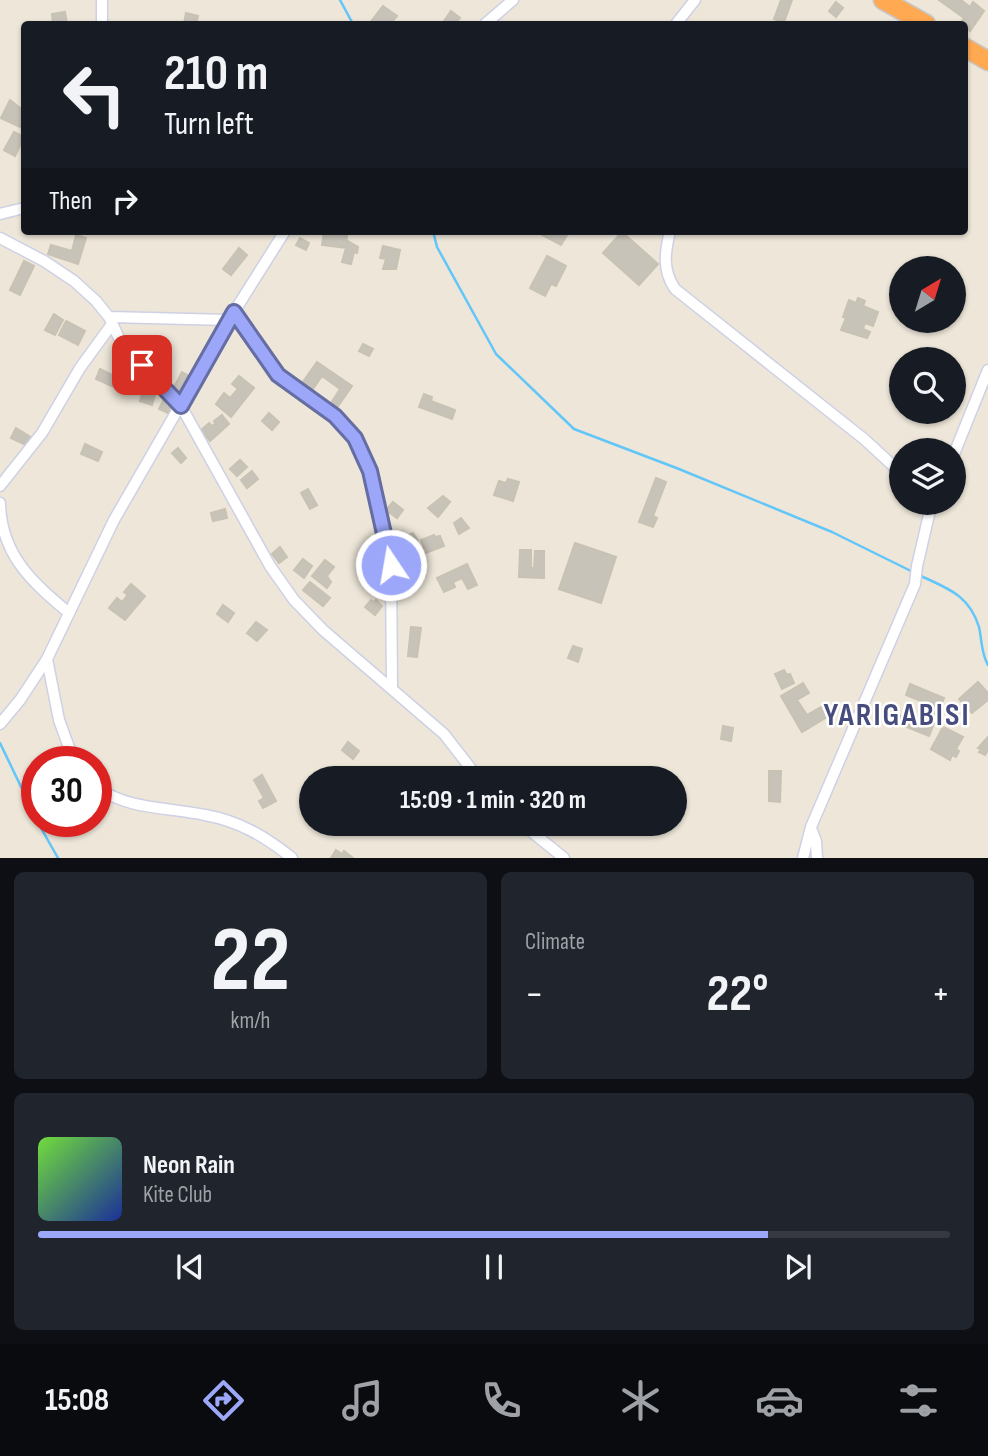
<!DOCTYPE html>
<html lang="en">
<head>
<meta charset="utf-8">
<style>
  :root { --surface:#171b24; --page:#20242c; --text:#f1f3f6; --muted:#9ea1a6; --line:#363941; --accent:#9ca7fa }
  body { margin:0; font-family:"Sofia Sans Condensed",sans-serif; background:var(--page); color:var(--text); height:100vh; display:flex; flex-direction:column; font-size:26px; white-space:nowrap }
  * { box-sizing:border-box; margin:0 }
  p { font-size:23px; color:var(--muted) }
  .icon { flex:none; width:38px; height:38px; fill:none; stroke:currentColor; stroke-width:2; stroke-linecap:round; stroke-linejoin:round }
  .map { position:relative; height:858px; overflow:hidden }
  .details { display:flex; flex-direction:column; gap:14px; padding:14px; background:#0d0f14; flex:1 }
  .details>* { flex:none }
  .guide { position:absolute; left:21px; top:21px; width:947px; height:214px; border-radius:7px; box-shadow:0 2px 5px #0004; background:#171b24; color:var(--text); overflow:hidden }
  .needle { width:46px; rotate:38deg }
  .buttons { position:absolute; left:889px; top:256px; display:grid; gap:14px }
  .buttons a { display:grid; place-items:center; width:77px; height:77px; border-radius:50%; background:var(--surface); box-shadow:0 2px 5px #0004; font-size:35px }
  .speed { position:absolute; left:21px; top:746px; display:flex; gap:14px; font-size:35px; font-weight:700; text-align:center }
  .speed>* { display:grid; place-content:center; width:91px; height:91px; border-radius:50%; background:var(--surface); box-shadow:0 2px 5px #0004; line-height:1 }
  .speed .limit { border:10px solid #d22; background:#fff; color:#111 }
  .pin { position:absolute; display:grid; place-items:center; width:60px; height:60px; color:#fff; margin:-30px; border-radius:14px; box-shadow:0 4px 10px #0006 }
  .me { position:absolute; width:77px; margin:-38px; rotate:348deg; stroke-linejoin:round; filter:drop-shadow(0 0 5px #0008) }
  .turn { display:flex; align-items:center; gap:24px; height:147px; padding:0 28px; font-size:32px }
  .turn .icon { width:91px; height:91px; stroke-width:2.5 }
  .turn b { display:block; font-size:49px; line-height:60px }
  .then { display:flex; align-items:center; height:66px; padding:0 28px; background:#0003; gap:14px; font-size:26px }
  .big { font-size:52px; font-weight:700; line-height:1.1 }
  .details .widget { flex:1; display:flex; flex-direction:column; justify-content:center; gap:10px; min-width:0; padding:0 24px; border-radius:10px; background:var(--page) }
  .details .dial { align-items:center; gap:0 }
  .dial b { font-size:91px; line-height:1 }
  .song { display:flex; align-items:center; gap:21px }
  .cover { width:84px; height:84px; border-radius:10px; background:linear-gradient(135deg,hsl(100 70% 55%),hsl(230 70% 35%)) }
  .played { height:7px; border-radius:4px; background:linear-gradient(90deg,var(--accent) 80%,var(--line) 80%) }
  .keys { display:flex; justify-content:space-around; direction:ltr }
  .heat { display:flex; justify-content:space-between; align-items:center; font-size:38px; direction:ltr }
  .details .tiles { flex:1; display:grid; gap:14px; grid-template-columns:1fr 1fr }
  .widget:last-child { grid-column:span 2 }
  .trip { position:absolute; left:299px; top:766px; width:388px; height:70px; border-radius:35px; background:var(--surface); box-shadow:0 2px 5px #0004; font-weight:700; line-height:70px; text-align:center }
  .menu { display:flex; height:112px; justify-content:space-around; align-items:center; background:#090b0e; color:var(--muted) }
  .menu .icon { width:49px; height:49px }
  .menu .selected { color:var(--accent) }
  .menu b { font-size:32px; color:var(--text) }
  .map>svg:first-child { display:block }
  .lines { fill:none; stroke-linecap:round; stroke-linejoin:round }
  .stream { stroke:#62c6f9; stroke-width:2.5 }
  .building { fill:#c8c3b9; stroke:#c8c2b3; stroke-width:2 }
  .street-casing { stroke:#ced1e4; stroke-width:13 }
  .highway-casing { stroke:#c7c7c7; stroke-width:21 }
  .street { stroke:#fff; stroke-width:10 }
  .highway { stroke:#ffa952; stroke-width:18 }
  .route-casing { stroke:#656da2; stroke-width:18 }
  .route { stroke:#9ca7fa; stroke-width:12 }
  .labels { text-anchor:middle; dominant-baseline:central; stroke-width:5; stroke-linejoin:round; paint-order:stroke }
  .district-label { font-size:32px; font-weight:bold; letter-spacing:2px; fill:#464c7d; stroke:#fff }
</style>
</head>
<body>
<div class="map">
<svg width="988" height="858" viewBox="0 0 988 858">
  <rect width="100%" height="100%" fill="#ede6d9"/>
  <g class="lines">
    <!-- stream -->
    <path class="stream" d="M340,0L353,24
      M433,231L437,247L496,354L574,429L679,469L832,532L913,572
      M919,575C946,588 969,594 979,627C982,640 981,653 988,665
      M0,743L37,820
      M37,821L58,858"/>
  </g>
  <!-- building -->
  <path class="building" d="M781,0H792L784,22L774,19Z
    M939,0H961L970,7L973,2L984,11L970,31L964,24H960L964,18Z
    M836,2L843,8L836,17L829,11Z
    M383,6L397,16L390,24H373L370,23Z
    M451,11L460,18L455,24H442Z
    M65,12L67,24H53L52,14Z
    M186,13L198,16L196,24H184Z
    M10,100L24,111V118L20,127L1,118Z
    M14,132L24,137L15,156L4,150Z
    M535,231H560L567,235L561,245Z
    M324,232L347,235L346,248L322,245Z
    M622,232L658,264L639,285L603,253Z
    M76,235L86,238L78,264L48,254L51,245L72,251Z
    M300,238L309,243L306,250L296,245Z
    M348,241L358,247L357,253L354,252L351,264L342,262Z
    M383,246L400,250L396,269H383L386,259L380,258Z
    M239,248L247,255L231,275L223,269Z
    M547,256L566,266L556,286L551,284L545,296L530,288Z
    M24,261L34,266L20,295L10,290Z
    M858,298L865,301L863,306L878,312L873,326L865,323L863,329L870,332L867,338L841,330L846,318L843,317L849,300L856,303Z
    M54,314L63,320L55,335L45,330Z
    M66,321L85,331L78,345L59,335Z
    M363,344L373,349L369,356L359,351Z
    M317,362L352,386L334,412L328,408L340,389L322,376L308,396L298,389Z
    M100,369L122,380L118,389L96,379Z
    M182,372L191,377L183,394L173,389Z
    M239,376L254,388L231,417L216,404L224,393L230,398L238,389L232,384Z
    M143,391L155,395L152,405L140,401Z
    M424,394L432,397L431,401L455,410L452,419L419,407Z
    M163,401L171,406L168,413L159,409Z
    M269,413L279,422L272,430L262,421Z
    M222,415L229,424L210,441L201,430L209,423L212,426L215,424L214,421Z
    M16,428L34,439L30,447L11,438Z
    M85,444L102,452L98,461L81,454Z
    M178,448L186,458L181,463L172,453Z
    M240,460L247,467L237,476L230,469Z
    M252,471L258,479L247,488L241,480Z
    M656,478L666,482L653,516L657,518L653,527L639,522Z
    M508,479L519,482L513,501L494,495L499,481L506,483Z
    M308,489L317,505L310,509L301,493Z
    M443,496L450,502L438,517L428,508Z
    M393,502L403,510L397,518L386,510Z
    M225,509L227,518L213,521L211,513Z
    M461,518L469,528L459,534L454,523Z
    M413,533L418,541L400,551L395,542Z
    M434,535L435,537L440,536L444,546L426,553L421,540Z
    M575,543L616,557L601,603L559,589Z
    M420,545L425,553L407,566L398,553L406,548L409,553Z
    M280,547L287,557L279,563L272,554Z
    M520,550H531V568H534L535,551H544V578L519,577Z
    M303,559L312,566L304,578L294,570Z
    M325,560L334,567L327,576L331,582L327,588L312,576Z
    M414,563L425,576L419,582L407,569Z
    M467,564L477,585L468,589L462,578L453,582L455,587L444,592L437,578Z
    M310,582L330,598L323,606L303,590Z
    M131,584L145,596L125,620L109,608L117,598L122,602L128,595L124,592Z
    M371,600L374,602L376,600L382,606L375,615L365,607Z
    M223,605L234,613L228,622L217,614Z
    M256,622L267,630L257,641L247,633Z
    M411,627L421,628L417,657L408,656Z
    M573,646L582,649L578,662L568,658Z
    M784,670L787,675L790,674L794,683L782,689L775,674Z
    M978,682L988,693V700L972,713L959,699Z
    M803,683L809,693L797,700L807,715L821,707L827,717L802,732L781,696Z
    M910,684L944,698L929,736L889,720L892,712L920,724L928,704L906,695Z
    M723,726L733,728L731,741L721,739Z
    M943,727L963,737L956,749L959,751L956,757L952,755L950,760L931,749Z
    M987,738L988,750L985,755L979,752L981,749L978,748Z
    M348,742L359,751L353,759L342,750Z
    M769,771H781L780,802L769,801Z
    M262,775L276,801L263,808L259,801L264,798L254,780Z
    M336,850L342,854L344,851L353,858H331Z"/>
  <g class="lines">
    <!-- street casing -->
    <g class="street-casing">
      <path id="street" d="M102,24V0
        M485,24L513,0
        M676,24L695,0
        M0,214L24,208
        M670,231C665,252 662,270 675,289L864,439L901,473
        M0,238L44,261L74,281L96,301L109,317L121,342L181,406L270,566L294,600L323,630L444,734L479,779
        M234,312L278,375L335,416L355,438L370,470L391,565L392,689
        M109,317L229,320
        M954,454L988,370
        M0,486L42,433L80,368L112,324
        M0,503C1,555 32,582 69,613
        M47,659L59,720L74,761
        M0,724L20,700L47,659L114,520L234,312L285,231
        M96,787C129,810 167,807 205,815C239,821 266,837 292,858
        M522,824L564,858
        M811,828L816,841L817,858
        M803,858L811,827L915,584L917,566L932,502"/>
    </g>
    <!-- highway casing -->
    <g class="highway-casing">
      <path id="highway" d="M883,0L926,24
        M964,47L988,61"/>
    </g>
    <!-- street -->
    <use href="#street" class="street"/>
    <!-- highway -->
    <use href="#highway" class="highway"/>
  </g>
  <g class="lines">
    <!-- route casing -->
    <g class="route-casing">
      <path id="route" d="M142,365L181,406L234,312L278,375L335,416L355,438L370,471L391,565"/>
    </g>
    <!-- route -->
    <use href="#route" class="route"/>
  </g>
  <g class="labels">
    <!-- district labels -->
    <g class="district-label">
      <text x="897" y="715">YARIGABISI</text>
    </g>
  </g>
</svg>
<div class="buttons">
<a><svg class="needle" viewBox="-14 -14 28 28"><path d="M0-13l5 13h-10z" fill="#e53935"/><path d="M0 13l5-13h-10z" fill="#9ea1a6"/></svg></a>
<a><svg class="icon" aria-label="search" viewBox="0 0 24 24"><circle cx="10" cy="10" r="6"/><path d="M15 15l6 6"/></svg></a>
<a><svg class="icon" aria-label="layers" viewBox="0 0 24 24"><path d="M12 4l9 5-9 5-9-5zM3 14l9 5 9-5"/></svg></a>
</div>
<div class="speed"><div class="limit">30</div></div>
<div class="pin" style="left:142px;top:365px;background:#d93025"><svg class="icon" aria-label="arrive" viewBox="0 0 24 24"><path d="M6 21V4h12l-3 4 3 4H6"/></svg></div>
<svg class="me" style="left:391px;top:565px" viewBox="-20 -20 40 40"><circle r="17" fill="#9ca7fa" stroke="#fff" stroke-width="3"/><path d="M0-11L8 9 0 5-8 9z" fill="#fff"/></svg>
<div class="trip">15:09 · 1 min · 320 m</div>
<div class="guide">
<div class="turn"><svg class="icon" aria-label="left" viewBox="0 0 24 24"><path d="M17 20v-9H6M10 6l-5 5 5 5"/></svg><div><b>210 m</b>Turn left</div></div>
<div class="then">Then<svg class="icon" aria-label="right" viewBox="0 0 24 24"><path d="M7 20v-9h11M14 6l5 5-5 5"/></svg></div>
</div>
</div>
<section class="details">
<div class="tiles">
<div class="widget dial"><b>22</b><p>km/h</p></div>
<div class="widget"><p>Climate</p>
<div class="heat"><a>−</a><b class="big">22°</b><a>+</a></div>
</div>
<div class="widget">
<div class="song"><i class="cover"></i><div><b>Neon Rain</b><p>Kite Club</p></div></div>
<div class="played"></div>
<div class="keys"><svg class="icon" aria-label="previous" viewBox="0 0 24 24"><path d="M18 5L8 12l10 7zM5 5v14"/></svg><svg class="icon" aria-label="pause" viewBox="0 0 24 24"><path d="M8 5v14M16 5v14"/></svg><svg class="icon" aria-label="next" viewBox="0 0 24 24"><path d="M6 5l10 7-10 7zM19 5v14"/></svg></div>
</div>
</div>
</section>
<nav class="menu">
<b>15:08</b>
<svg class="icon selected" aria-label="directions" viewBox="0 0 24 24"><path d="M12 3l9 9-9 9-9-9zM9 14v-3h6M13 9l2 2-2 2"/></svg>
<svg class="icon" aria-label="music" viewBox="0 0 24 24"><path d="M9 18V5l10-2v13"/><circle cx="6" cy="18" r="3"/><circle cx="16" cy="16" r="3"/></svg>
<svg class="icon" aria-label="phone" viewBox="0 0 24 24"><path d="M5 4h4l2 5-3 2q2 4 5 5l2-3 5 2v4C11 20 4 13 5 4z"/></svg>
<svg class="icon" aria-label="climate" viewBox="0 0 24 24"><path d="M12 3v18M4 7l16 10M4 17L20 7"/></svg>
<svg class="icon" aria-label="car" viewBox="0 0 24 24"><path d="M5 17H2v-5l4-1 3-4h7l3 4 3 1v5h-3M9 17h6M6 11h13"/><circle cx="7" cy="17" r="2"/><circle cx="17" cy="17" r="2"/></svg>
<svg class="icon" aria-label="filters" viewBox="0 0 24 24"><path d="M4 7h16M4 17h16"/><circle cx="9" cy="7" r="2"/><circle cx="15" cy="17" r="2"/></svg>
</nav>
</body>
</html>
